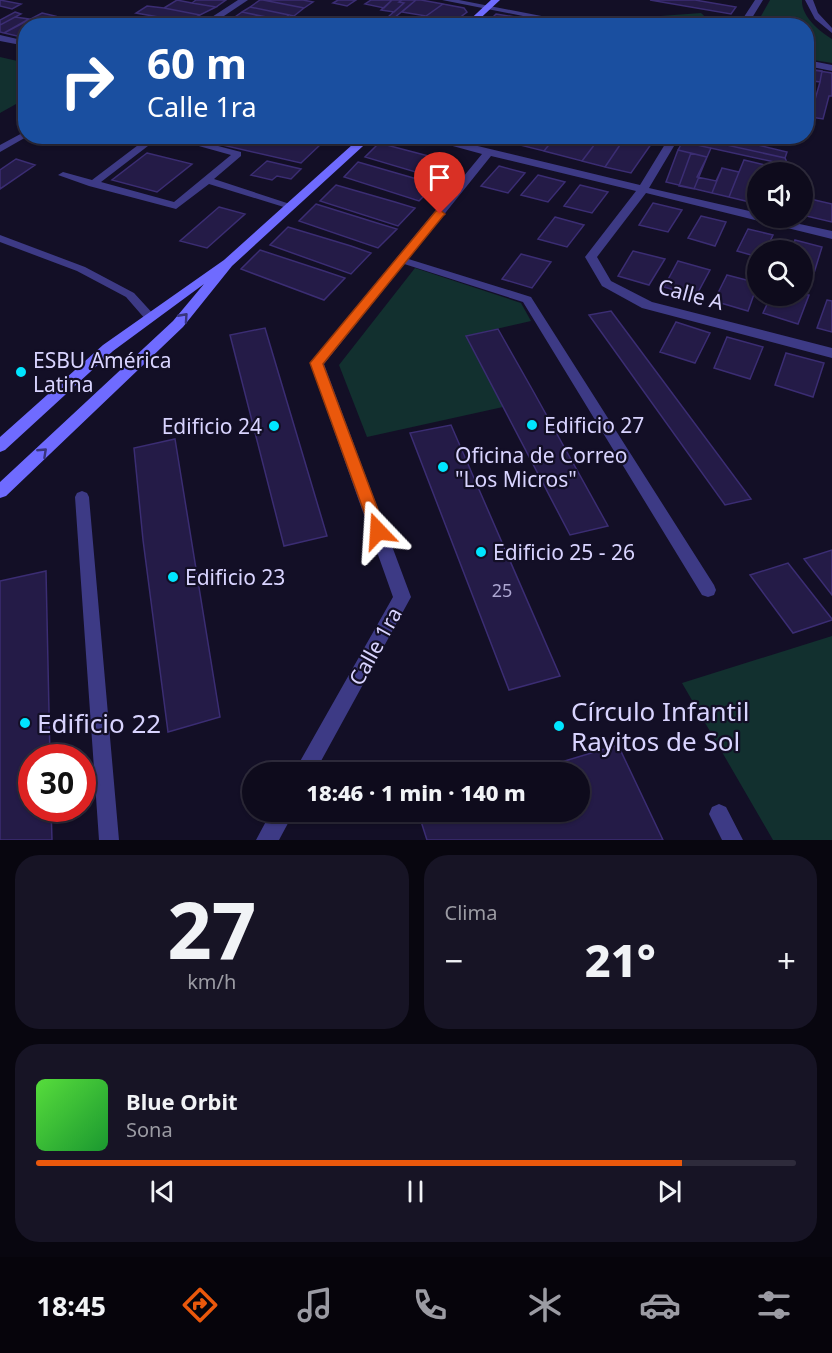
<!DOCTYPE html>
<html lang="es">
<head>
<meta charset="utf-8">
<style>
  :root { --surface:#0e0b1c; --page:#171425; --text:#f1f3f6; --muted:#9b9ba3; --line:#2e2b3b; --accent:#ea580c }
  body { margin:0; font-family:"Noto Sans",sans-serif; background:var(--page); color:var(--text); height:100vh; display:flex; flex-direction:column; font-size:22px; white-space:nowrap }
  * { box-sizing:border-box; margin:0 }
  p { font-size:20px; color:var(--muted) }
  .icon { flex:none; width:33px; height:33px; fill:none; stroke:currentColor; stroke-width:2; stroke-linecap:round; stroke-linejoin:round }
  .map { position:relative; height:840px; overflow:hidden }
  .details { display:flex; flex-direction:column; gap:15px; padding:15px; background:#08060f; flex:1 }
  .details>* { flex:none }
  .banner { position:absolute; left:18px; top:18px; width:796px; height:126px; border-radius:24px; box-shadow:0 2px 4px #0004,0 0 0 2px var(--line); background:#1a4fa0; color:#fff; overflow:hidden }
  .buttons { position:absolute; left:747px; top:162px; display:grid; gap:12px }
  .buttons a { display:grid; place-items:center; width:66px; height:66px; border-radius:50%; background:var(--surface); box-shadow:0 2px 4px #0004,0 0 0 2px var(--line); font-size:30px }
  .speed { position:absolute; left:18px; top:744px; display:flex; gap:12px; font-size:30px; font-weight:700; text-align:center }
  .speed>* { display:grid; place-content:center; width:78px; height:78px; border-radius:50%; background:var(--surface); box-shadow:0 2px 4px #0004,0 0 0 2px var(--line); line-height:1 }
  .speed .limit { border:9px solid #d22; background:#fff; color:#111 }
  .pin { position:absolute; display:grid; place-items:center; width:51px; height:51px; color:#fff; margin:-62px -26px; border-radius:50% 50% 50% 0; rotate:-45deg; box-shadow:0 0 6px #0007 }
  .pin .icon { rotate:45deg }
  .me { position:absolute; width:66px; margin:-33px; rotate:340deg; stroke-linejoin:round; filter:drop-shadow(0 0 4px #0008) }
  .turn { display:flex; align-items:center; gap:21px; height:126px; padding:0 30px; font-size:27px }
  .turn .icon { width:78px; height:78px; stroke-width:2.5 }
  .turn b { display:block; font-size:42px; line-height:51px }
  .big { font-size:45px; font-weight:800; line-height:1.1 }
  .details .tile { flex:1; display:flex; flex-direction:column; justify-content:center; gap:9px; min-width:0; padding:0 21px; border-radius:24px; background:var(--page) }
  .details .dial { align-items:center; gap:0 }
  .dial b { font-size:78px; line-height:1 }
  .song { display:flex; align-items:center; gap:18px }
  .cover { width:72px; height:72px; border-radius:9px; background:linear-gradient(135deg,hsl(110 70% 55%),hsl(130 70% 35%)) }
  .played { height:6px; border-radius:3px; background:linear-gradient(90deg,var(--accent) 85%,var(--line) 85%) }
  .keys { display:flex; justify-content:space-around; direction:ltr }
  .heat { display:flex; justify-content:space-between; align-items:center; font-size:33px; direction:ltr }
  .details .tiles { flex:1; display:grid; gap:15px; grid-template-columns:1fr 1fr }
  .tile:last-child { grid-column:span 2 }
  .trip { position:absolute; left:242px; top:762px; width:348px; height:60px; border-radius:30px; background:var(--surface); box-shadow:0 2px 4px #0004,0 0 0 2px var(--line); font-weight:800; line-height:60px; text-align:center }
  .tabs { display:flex; height:96px; justify-content:space-around; align-items:center; background:#06040b; color:var(--muted) }
  .tabs .icon { width:42px; height:42px }
  .tabs .current { color:var(--accent) }
  .tabs b { font-size:27px; color:var(--text) }
  .map>svg:first-child { display:block }
  .green { fill:#12302f }
  .building { fill:#241b47; stroke:#3b2d73; stroke-width:1.5 }
  .lines { fill:none; stroke-linecap:round; stroke-linejoin:round }
  .service { fill:#3d3a85; fill-rule:evenodd }
  .minor { fill:#3d3a85; fill-rule:evenodd }
  .tertiary { fill:#3d3a85; fill-rule:evenodd }
  .secondary { fill:#6f6bff; fill-rule:evenodd }
  .oneway { stroke:#38347d }
  .route { fill:#ea580c; stroke:#983908; stroke-width:1.5 }
  .poi-dot { fill:#00e5ff; stroke:#130f26; stroke-width:2 }
  .labels { text-anchor:middle; dominant-baseline:central; stroke-width:4.5; stroke-linejoin:round; paint-order:stroke }
  .number-label { font-size:18px; fill:#aca6d1 }
  .street-label { font-size:21px; fill:#d9d4ff; stroke:#130f26 }
  .poi-label { font-size:21px; fill:#d9d4ff; stroke:#130f26; text-anchor:start }
  .near-poi-label { font-size:26px; fill:#d9d4ff; stroke:#130f26; text-anchor:start }
</style>
</head>
<body>
<div class="map">
<svg width="832" height="840" viewBox="0 0 832 840">
  <rect width="100%" height="100%" fill="#130f26"/>
  <!-- green -->
  <path class="green" d="M770,0H802C801,16 819,31 832,39V63L807,59V26L756,25Z
    M701,13L714,25H656L647,17Z
    M0,57L26,63L25,99L0,113Z
    M415,268L521,303L531,321L466,336L503,407L367,437L339,365Z
    M832,636V840H773L682,683Z"/>
  <!-- building -->
  <path class="building" d="M0,0L21,4L12,9L0,6Z
    M177,0L192,3L216,7L200,15L164,8Z
    M196,0H226L216,7L192,3Z
    M260,0H263L304,8L294,16L250,7Z
    M263,0H303L313,2L304,8Z
    M338,0H356L347,6L333,3Z
    M371,0H392L384,8L365,4Z
    M392,0H402L399,2L404,3L394,12L381,10Z
    M402,0H416L394,18L388,17L404,3L399,2Z
    M416,0H421L443,4L426,16L402,12Z
    M650,0H695L736,7L731,14Z
    M443,4L464,8L467,12L450,25L422,19Z
    M147,6L164,8L200,15L187,22L136,13Z
    M250,7L289,15L282,20L242,12Z
    M15,12L21,14L0,25V20Z
    M242,12L265,17L256,23L232,19Z
    M42,13L55,16L37,26H26V31L17,36L4,33Z
    M496,14L522,18L514,26H484Z
    M15,17L29,19L4,33L0,32V25Z
    M159,17L187,22L182,26L147,24Z
    M232,19L256,23L249,26L227,22Z
    M422,19L450,25L415,26Z
    M75,20L97,24L65,26Z
    M807,69L832,73V96H829L823,119L810,117L820,82L807,80Z
    M807,69L822,71L820,82L807,80Z
    M205,136H281L320,145L301,163L201,140Z
    M508,136H556L544,151L504,141Z
    M556,136L589,137L601,136L582,161L544,151Z
    M601,136H626L605,167L582,161Z
    M626,136L654,140L631,173L605,167Z
    M686,136H720L787,152L785,158L788,165L711,148L707,157L678,150Z
    M686,136L785,158L788,165L683,142Z
    M379,143L436,158L454,164L439,179L365,157Z
    M678,150L707,157L697,177L716,181L722,168L739,172L744,160L765,165L763,172H758V204L666,182Z
    M147,153L192,164L157,192L112,180Z
    M691,153L707,157L694,189L679,186Z
    M16,159L35,165L0,189V170Z
    M267,161L301,169L291,179L277,176L272,180L251,175Z
    M358,162L417,179L436,184L419,201L344,177Z
    M499,166L525,173L508,193L481,186Z
    M722,168L739,172L729,197L712,193Z
    M538,175L565,182L548,202L521,195Z
    M802,183L810,184L806,198L832,204V222L802,215Z
    M336,185L395,202L415,208L398,226L320,201Z
    M580,185L608,192L592,213L564,206Z
    M806,198L832,204V222L802,215Z
    M653,203L682,210L668,232L639,225Z
    M316,204L377,223L397,229L378,248L299,221Z
    M219,207L245,214L207,248L180,241Z
    M701,216L726,222L715,246L688,238Z
    M555,217L584,225L567,247L538,239Z
    M288,227L351,246L371,253L351,274L270,245Z
    M748,229L773,235L766,250H758V257L737,251Z
    M795,240L822,247L814,273L802,270V250H792Z
    M260,250L324,271L345,278L324,300L241,269Z
    M633,251L665,259L649,285L618,276Z
    M521,254L551,262L532,288L502,279Z
    M678,261L710,270L696,296L664,287Z
    M727,275L758,283L748,311L714,301Z
    M802,294L809,295L798,324L763,313L771,296Z
    M827,300L832,301V332L817,328Z
    M611,311L751,499L725,505L589,315Z
    M676,322L710,333L695,363L660,352Z
    M265,328L327,536L284,546L230,335Z
    M498,329L532,389L608,526L570,535L466,336Z
    M727,337L763,347L750,379L714,368Z
    M786,353L824,363L813,397L775,385Z
    M451,425L560,676L509,690L410,433Z
    M175,439L220,717L168,732L143,540L134,448Z
    M832,550V595L804,559Z
    M788,563L832,619V620L793,633L750,575Z
    M46,571L50,758H32V808H51L52,840H0V581Z
    M618,745L663,840H427L418,812H579V772H528Z"/>
  <g class="lines">
    <!-- service -->
    <path class="service" d="M805,0H813L818,13L832,28V33L815,19Z
      M26,131V136H28L0,152V145Z
      M150,136H161L101,182L174,202L231,155L163,136H180L241,152V156L214,179L296,206L295,208H287L209,184L176,209L89,186L58,175L63,172L92,180Z
      M0,235L85,267L134,293L156,317L150,321L146,320L126,297L77,271L0,242Z
      M402,257L531,297L714,585L716,590L714,595L708,597L702,595L523,302L398,262V258Z
      M82,491L87,493L89,497L119,840H99L75,497L77,493Z
      M719,804L726,807L743,840H722L709,814L712,807Z"/>
    <!-- minor -->
    <path class="minor" d="M238,0H248L209,26H198Z
      M442,0H459L593,26H573Z
      M755,0H763L747,26H738Z
      M807,60L832,65V71L807,66Z
      M416,136H436L640,185L670,136H680L649,188L758,213V218H772L832,231V239L646,193L597,257L611,281L652,302L832,348V358L642,308L602,286L585,257L636,191L491,156L324,364L411,597L315,772H294L393,597L310,363L482,154Z
      M271,812H294L279,840H256Z"/>
    <!-- tertiary -->
    <path class="tertiary" d="M0,35L26,41V46L0,41Z"/>
    <!-- secondary -->
    <path class="secondary" d="M491,0H500L472,26H463Z
      M362,136H374L232,266L183,327L6,496L0,498V482L173,321L204,284L113,351L5,450L0,452V437L103,345L224,260Z"/>
  </g>
  <!-- one-way arrows -->
  <defs><path id="oneway-chevron" d="M-2-3.5L2.5 0L-2 3.5" fill="none" stroke-width="1.6" stroke-linecap="round" stroke-linejoin="round" transform="scale(1.5)"/></defs>
  <g class="oneway">
    <use href="#oneway-chevron" transform="translate(184 317) rotate(-48)"/>
    <use href="#oneway-chevron" transform="translate(43 452) rotate(-43)"/>
  </g>
  <!-- route -->
  <path class="route" d="M440,210L445,214L443,216L323,364L386,531L384,535H373L371,531L310,363L436,211Z"/>
  <!-- markers -->
  <g class="poi-dot">
    <circle cx="21" cy="372" r="6"/>
    <circle cx="532" cy="425" r="6"/>
    <circle cx="274" cy="426" r="6"/>
    <circle cx="443" cy="467" r="6"/>
    <circle cx="481" cy="552" r="6"/>
    <circle cx="173" cy="577" r="6"/>
    <circle cx="25" cy="723" r="6"/>
    <circle cx="559" cy="726" r="6"/>
  </g>
  <g class="labels">
    <!-- number labels -->
    <g class="number-label">
      <text x="502" y="590">25</text>
    </g>
    <!-- street labels -->
    <g class="street-label">
      <text transform="translate(691 294) rotate(15)">Calle A</text>
      <text transform="translate(375 646) rotate(-61)">Calle 1ra</text>
    </g>
    <!-- poi labels -->
    <g class="poi-label">
      <text x="33" y="360">ESBU América<tspan x="33" dy="24">Latina</tspan></text>
      <text x="544" y="425">Edificio 27</text>
      <text x="262" y="426" text-anchor="end">Edificio 24</text>
      <text x="455" y="455">Oficina de Correo<tspan x="455" dy="24">"Los Micros"</tspan></text>
      <text x="493" y="552">Edificio 25 - 26</text>
      <text x="185" y="577">Edificio 23</text>
    </g>
    <!-- near-poi labels -->
    <g class="near-poi-label">
      <text x="571" y="711">Círculo Infantil<tspan x="571" dy="30">Rayitos de Sol</tspan></text>
      <text x="37" y="723">Edificio 22</text>
    </g>
  </g>
</svg>
<div class="buttons">
<a><svg class="icon" aria-label="sound" viewBox="0 0 24 24"><path d="M4 9h4l5-4v14l-5-4H4zM17 9q2 3 0 6"/></svg></a>
<a><svg class="icon" aria-label="search" viewBox="0 0 24 24"><circle cx="10" cy="10" r="6"/><path d="M15 15l6 6"/></svg></a>
</div>
<div class="speed"><div class="limit">30</div></div>
<div class="pin" style="left:440px;top:214px;background:#d93025"><svg class="icon" aria-label="arrive" viewBox="0 0 24 24"><path d="M6 21V4h12l-3 4 3 4H6"/></svg></div>
<svg class="me" style="left:378px;top:531px" viewBox="-20 -20 40 40"><path d="M0-17L14 15 0 8-14 15z" fill="#ea580c" stroke="#fff" stroke-width="4"/></svg>
<div class="trip">18:46 · 1 min · 140 m</div>
<div class="banner">
<div class="turn"><svg class="icon" aria-label="right" viewBox="0 0 24 24"><path d="M7 20v-9h11M14 6l5 5-5 5"/></svg><div><b>60 m</b>Calle 1ra</div></div>
</div>
</div>
<section class="details">
<div class="tiles">
<div class="tile dial"><b>27</b><p>km/h</p></div>
<div class="tile"><p>Clima</p>
<div class="heat"><a>−</a><b class="big">21°</b><a>+</a></div>
</div>
<div class="tile">
<div class="song"><i class="cover"></i><div><b>Blue Orbit</b><p>Sona</p></div></div>
<div class="played"></div>
<div class="keys"><svg class="icon" aria-label="previous" viewBox="0 0 24 24"><path d="M18 5L8 12l10 7zM5 5v14"/></svg><svg class="icon" aria-label="pause" viewBox="0 0 24 24"><path d="M8 5v14M16 5v14"/></svg><svg class="icon" aria-label="next" viewBox="0 0 24 24"><path d="M6 5l10 7-10 7zM19 5v14"/></svg></div>
</div>
</div>
</section>
<nav class="tabs">
<b>18:45</b>
<svg class="icon current" aria-label="directions" viewBox="0 0 24 24"><path d="M12 3l9 9-9 9-9-9zM9 14v-3h6M13 9l2 2-2 2"/></svg>
<svg class="icon" aria-label="music" viewBox="0 0 24 24"><path d="M9 18V5l10-2v13"/><circle cx="6" cy="18" r="3"/><circle cx="16" cy="16" r="3"/></svg>
<svg class="icon" aria-label="phone" viewBox="0 0 24 24"><path d="M5 4h4l2 5-3 2q2 4 5 5l2-3 5 2v4C11 20 4 13 5 4z"/></svg>
<svg class="icon" aria-label="climate" viewBox="0 0 24 24"><path d="M12 3v18M4 7l16 10M4 17L20 7"/></svg>
<svg class="icon" aria-label="car" viewBox="0 0 24 24"><path d="M5 17H2v-5l4-1 3-4h7l3 4 3 1v5h-3M9 17h6M6 11h13"/><circle cx="7" cy="17" r="2"/><circle cx="17" cy="17" r="2"/></svg>
<svg class="icon" aria-label="filters" viewBox="0 0 24 24"><path d="M4 7h16M4 17h16"/><circle cx="9" cy="7" r="2"/><circle cx="15" cy="17" r="2"/></svg>
</nav>
</body>
</html>
